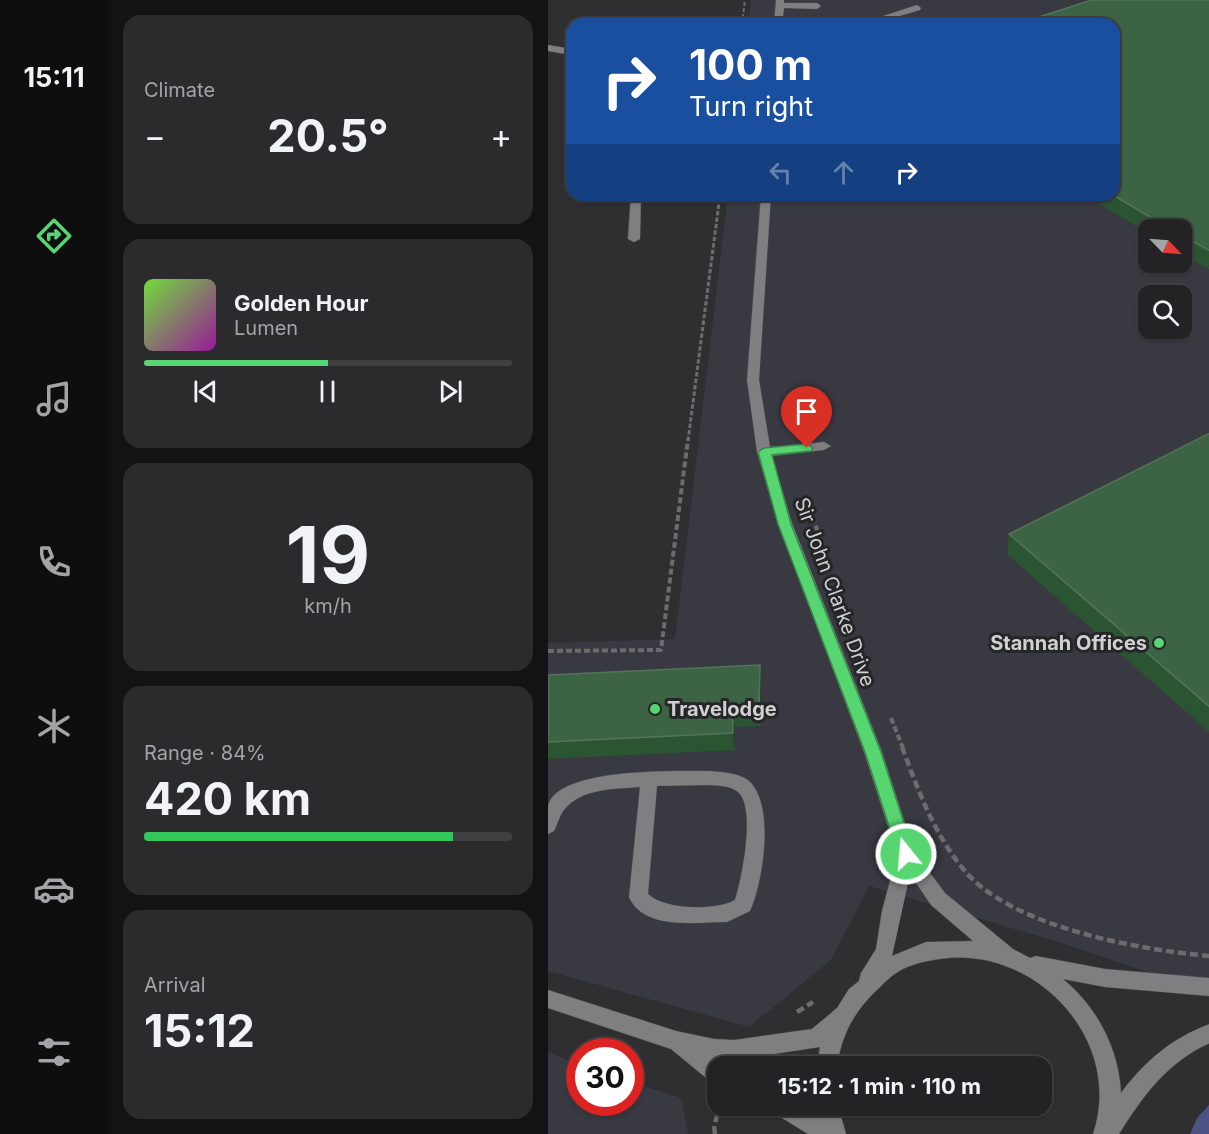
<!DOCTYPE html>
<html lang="en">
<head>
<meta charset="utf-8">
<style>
  :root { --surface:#232326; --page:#2b2b2e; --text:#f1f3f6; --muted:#a3a4a7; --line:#404043; --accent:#57d570 }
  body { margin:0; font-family:Inter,sans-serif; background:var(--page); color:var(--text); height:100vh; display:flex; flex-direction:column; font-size:22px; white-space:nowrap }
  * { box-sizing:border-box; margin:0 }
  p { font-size:20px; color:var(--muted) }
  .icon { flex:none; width:33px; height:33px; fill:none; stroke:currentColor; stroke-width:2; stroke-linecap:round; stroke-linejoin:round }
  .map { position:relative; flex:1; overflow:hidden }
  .side { display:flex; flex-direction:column; gap:15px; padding:15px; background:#131315; width:440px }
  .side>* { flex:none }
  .guide { position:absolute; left:18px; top:18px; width:554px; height:183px; border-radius:18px; box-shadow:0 2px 4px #0004,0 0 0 2px var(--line); background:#1a4fa0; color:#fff; overflow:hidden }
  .needle { width:39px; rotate:115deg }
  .tools { position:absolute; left:590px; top:219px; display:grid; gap:12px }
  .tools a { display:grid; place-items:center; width:54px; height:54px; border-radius:12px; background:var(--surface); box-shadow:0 2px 4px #0004,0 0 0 2px var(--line); font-size:30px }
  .speed { position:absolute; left:18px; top:1038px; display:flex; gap:12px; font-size:30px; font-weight:700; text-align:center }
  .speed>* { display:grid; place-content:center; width:78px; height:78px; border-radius:50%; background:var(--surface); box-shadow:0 2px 4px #0004,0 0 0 2px var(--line); line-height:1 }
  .speed .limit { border:9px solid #d22; background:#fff; color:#111 }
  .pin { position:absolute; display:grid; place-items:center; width:51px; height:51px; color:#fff; margin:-62px -26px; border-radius:50% 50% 50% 0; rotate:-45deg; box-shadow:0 0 6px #0007 }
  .pin .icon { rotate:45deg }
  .me { position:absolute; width:66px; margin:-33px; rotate:343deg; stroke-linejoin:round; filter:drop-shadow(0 0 4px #0008) }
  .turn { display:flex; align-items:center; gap:21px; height:126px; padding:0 24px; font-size:27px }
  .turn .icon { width:78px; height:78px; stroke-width:2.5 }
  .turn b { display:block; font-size:42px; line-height:51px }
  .lanes { display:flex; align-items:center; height:57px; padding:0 24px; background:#0003; justify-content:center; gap:30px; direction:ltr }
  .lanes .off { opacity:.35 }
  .big { font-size:45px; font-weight:700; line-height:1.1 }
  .side .widget { flex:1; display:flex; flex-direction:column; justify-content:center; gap:9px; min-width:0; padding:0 21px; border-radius:18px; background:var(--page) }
  .side .dial { align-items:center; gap:0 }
  .dial b { font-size:78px; line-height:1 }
  .song { display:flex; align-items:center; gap:18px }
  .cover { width:72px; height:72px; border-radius:9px; background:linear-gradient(135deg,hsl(100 70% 55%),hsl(300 70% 35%)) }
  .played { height:6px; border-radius:3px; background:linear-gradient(90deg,var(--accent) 50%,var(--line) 50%) }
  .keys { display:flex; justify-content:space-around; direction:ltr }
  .heat { display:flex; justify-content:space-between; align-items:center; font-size:33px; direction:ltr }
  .charge { height:9px; border-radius:4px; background:linear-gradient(90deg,#34c759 84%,var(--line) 0) }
  .trip { position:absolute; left:159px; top:1056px; width:345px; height:60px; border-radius:18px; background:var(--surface); box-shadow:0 2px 4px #0004,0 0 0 2px var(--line); font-weight:700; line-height:60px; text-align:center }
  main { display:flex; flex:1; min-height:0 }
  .tab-bar { display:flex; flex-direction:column; width:108px; justify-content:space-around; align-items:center; background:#0e0e0f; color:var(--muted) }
  .tab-bar .icon { width:42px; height:42px }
  .tab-bar .selected { color:var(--accent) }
  .tab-bar b { font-size:27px; color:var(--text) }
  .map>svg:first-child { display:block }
  .built { fill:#383941; fill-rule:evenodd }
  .forest { fill:#4d5284 }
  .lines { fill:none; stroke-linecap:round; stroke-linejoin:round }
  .minor-casing { stroke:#4b4b4e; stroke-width:1 }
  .path-far3 { stroke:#6c6c6f; stroke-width:2; stroke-dasharray:4 2; stroke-linecap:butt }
  .path-far2 { stroke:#6c6c6f; stroke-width:3; stroke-dasharray:4.5 2; stroke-linecap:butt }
  .path-far1 { stroke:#6c6c6f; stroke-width:4; stroke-dasharray:6 3; stroke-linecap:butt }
  .path { stroke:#6c6c6f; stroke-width:4.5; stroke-dasharray:8 4; stroke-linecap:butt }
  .minor { fill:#7f7f82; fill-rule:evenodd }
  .wall { fill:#2b5532 }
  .shaded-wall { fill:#25402b }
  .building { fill:#3c6343; stroke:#54745a; stroke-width:1.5 }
  .route { fill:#57d570; stroke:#398a49; stroke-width:1.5 }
  .poi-dot { fill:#57d570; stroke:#252628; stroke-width:2 }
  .labels { text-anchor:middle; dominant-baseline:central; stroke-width:6; stroke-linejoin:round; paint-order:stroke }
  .street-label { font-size:20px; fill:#d1d1d3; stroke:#252628 }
  .poi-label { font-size:20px; font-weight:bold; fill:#d1d1d3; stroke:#252628; text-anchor:end }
</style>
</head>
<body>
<main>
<nav class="tab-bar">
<b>15:11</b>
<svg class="icon selected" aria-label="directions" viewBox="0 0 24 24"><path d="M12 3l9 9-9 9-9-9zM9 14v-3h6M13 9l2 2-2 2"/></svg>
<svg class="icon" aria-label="music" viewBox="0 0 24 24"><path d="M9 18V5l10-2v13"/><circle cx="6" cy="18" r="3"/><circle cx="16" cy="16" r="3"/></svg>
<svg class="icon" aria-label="phone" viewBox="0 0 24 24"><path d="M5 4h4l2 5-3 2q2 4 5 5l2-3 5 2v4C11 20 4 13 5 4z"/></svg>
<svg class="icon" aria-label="climate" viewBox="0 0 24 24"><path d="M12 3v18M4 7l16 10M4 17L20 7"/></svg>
<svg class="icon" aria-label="car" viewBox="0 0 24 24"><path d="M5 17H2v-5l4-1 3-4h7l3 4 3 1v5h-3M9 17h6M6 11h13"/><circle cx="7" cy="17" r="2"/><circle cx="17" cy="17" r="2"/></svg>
<svg class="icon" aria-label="filters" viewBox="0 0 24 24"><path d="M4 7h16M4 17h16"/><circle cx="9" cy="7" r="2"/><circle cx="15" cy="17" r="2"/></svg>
</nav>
<section class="side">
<div class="widget"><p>Climate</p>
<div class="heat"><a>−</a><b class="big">20.5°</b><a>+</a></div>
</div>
<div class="widget">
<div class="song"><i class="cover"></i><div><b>Golden Hour</b><p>Lumen</p></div></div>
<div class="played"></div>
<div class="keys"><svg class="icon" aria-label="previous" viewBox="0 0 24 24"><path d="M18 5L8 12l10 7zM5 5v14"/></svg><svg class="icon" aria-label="pause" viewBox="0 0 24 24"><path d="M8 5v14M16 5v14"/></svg><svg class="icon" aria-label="next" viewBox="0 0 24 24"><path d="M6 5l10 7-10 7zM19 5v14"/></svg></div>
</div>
<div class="widget dial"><b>19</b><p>km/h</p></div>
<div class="widget"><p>Range · 84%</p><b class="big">420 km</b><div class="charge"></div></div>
<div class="widget"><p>Arrival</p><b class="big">15:12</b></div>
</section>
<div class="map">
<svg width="662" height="1134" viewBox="0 0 662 1134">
  <rect width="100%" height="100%" fill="#2f2f32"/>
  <!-- built -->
  <path class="built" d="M203,0H661V993L514,943L321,886L283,960L201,1027L0,971V643L127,639L180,195H566V24H200ZM600,230H633V262H600ZM600,296H633V328H600Z
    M0,1052L31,1065L32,1102H82L83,1082L133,1098L140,1134H0Z"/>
  <!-- forest -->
  <path class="forest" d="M661,1105V1134H642L649,1118Z"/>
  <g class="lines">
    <!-- minor casing -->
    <g class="minor-casing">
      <path id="minor" d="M228,0H236V3H269L273,6L269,9L236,8L234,24H226Z
        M369,5L373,8L372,10L324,24H311Z
        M0,45L24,49V55L0,51Z
        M83,195H93L92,239L86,242L80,239Z
        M213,195H223L211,380L222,447L276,442L283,446L276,450L224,456L244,523L334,752L366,851L397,893L465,949L482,958L488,956L557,969L662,978V996L557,987L515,979C549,1007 571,1049 573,1093C597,1061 624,1038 662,1024V1043C620,1061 594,1097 571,1134H545C576,1043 492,950 400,958C382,960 363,963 348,973C342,977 336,983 331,988C306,1011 294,1034 289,1066H269L272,1047L186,1060L166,1059L176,1066H170V1085L163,1082L123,1049L0,1008V990L128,1031L166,1039L186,1040L264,1029L289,1008L301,989L311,981L313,973L328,949L334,911L349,854L316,752L230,523L209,452L199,380ZM362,874L383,905L425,941L378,942L344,956Z
        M161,771C174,772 195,773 204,784C226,811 215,882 202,911L179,922C149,922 96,931 81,897L92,787C67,789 33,788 16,810C11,816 10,824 6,831L0,834C0,825 0,814 0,806C9,767 129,771 161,771ZM161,785C171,786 184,785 192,794C207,812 194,878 187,900C167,911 117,910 100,894L109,786Z
        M222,1106H252L272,1117L270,1106H290L298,1134H260L226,1113Z"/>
    </g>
    <!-- path-far3 -->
    <path class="path-far3" d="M194,24L197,0"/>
    <!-- path-far2 -->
    <path class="path-far2" d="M140,441L172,195"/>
    <!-- path-far1 -->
    <path class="path-far1" d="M259,500L274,544
      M0,651L113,650L140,439
      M343,718L355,748"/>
    <!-- path -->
    <path class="path" d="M354,747C370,790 386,834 416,870C463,927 591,950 662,956
      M249,1012L265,1002
      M167,1134L166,1126L172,1106"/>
    <!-- minor -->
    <use href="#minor" class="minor"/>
  </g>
  <!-- wall -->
  <path class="wall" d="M662,0V270L633,253V230H600V233L536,195H566Z
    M662,433V733L459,554L461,534Z
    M212,665L213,682V726L187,727V750L0,759V675Z"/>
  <!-- shaded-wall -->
  <path class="shaded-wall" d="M212,665L213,682V726L211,709Z
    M185,710L187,727V750L185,733Z"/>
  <!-- building -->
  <path class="building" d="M544,0H662V251L633,235V230H624L565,195L566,24H469Z
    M432,20L441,24H418Z
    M662,433V707L461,534Z
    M212,665L211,709L185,710V733L0,742V675Z"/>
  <!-- route -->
  <path class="route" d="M259,444L265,448L263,451L224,455L243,524L333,752L366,854L364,859L358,861L352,859L350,854L317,752L230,524L210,452L216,448Z"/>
  <!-- markers -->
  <g class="poi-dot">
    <circle cx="611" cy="643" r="6"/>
    <circle cx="107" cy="709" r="6"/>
  </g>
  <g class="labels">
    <!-- street labels -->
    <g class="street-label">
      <text transform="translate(287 592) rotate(70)">Sir John Clarke Drive</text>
    </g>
    <!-- poi labels -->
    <g class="poi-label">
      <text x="599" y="643">Stannah Offices</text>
      <text x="119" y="709" text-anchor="start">Travelodge</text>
    </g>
  </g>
</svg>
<div class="tools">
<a><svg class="needle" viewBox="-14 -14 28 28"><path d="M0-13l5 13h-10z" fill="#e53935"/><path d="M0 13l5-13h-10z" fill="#a3a4a7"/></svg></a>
<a><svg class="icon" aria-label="search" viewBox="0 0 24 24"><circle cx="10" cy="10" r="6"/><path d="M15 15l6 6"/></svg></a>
</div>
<div class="speed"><div class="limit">30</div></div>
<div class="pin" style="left:259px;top:448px;background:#d93025"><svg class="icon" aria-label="arrive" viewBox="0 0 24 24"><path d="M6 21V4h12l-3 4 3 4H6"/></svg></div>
<svg class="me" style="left:358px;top:854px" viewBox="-20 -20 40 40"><circle r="17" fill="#57d570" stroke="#fff" stroke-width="3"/><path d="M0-11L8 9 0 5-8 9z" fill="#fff"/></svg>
<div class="trip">15:12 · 1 min · 110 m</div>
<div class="guide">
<div class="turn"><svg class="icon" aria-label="right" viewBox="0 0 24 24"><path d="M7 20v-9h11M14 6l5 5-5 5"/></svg><div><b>100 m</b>Turn right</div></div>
<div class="lanes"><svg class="icon off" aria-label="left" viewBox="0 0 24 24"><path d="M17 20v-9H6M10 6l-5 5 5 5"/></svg><svg class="icon off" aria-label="ahead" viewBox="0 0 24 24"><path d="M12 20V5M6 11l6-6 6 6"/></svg><svg class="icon" aria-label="right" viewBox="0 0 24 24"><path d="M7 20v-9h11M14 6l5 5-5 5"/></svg></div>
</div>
</div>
</main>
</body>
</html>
